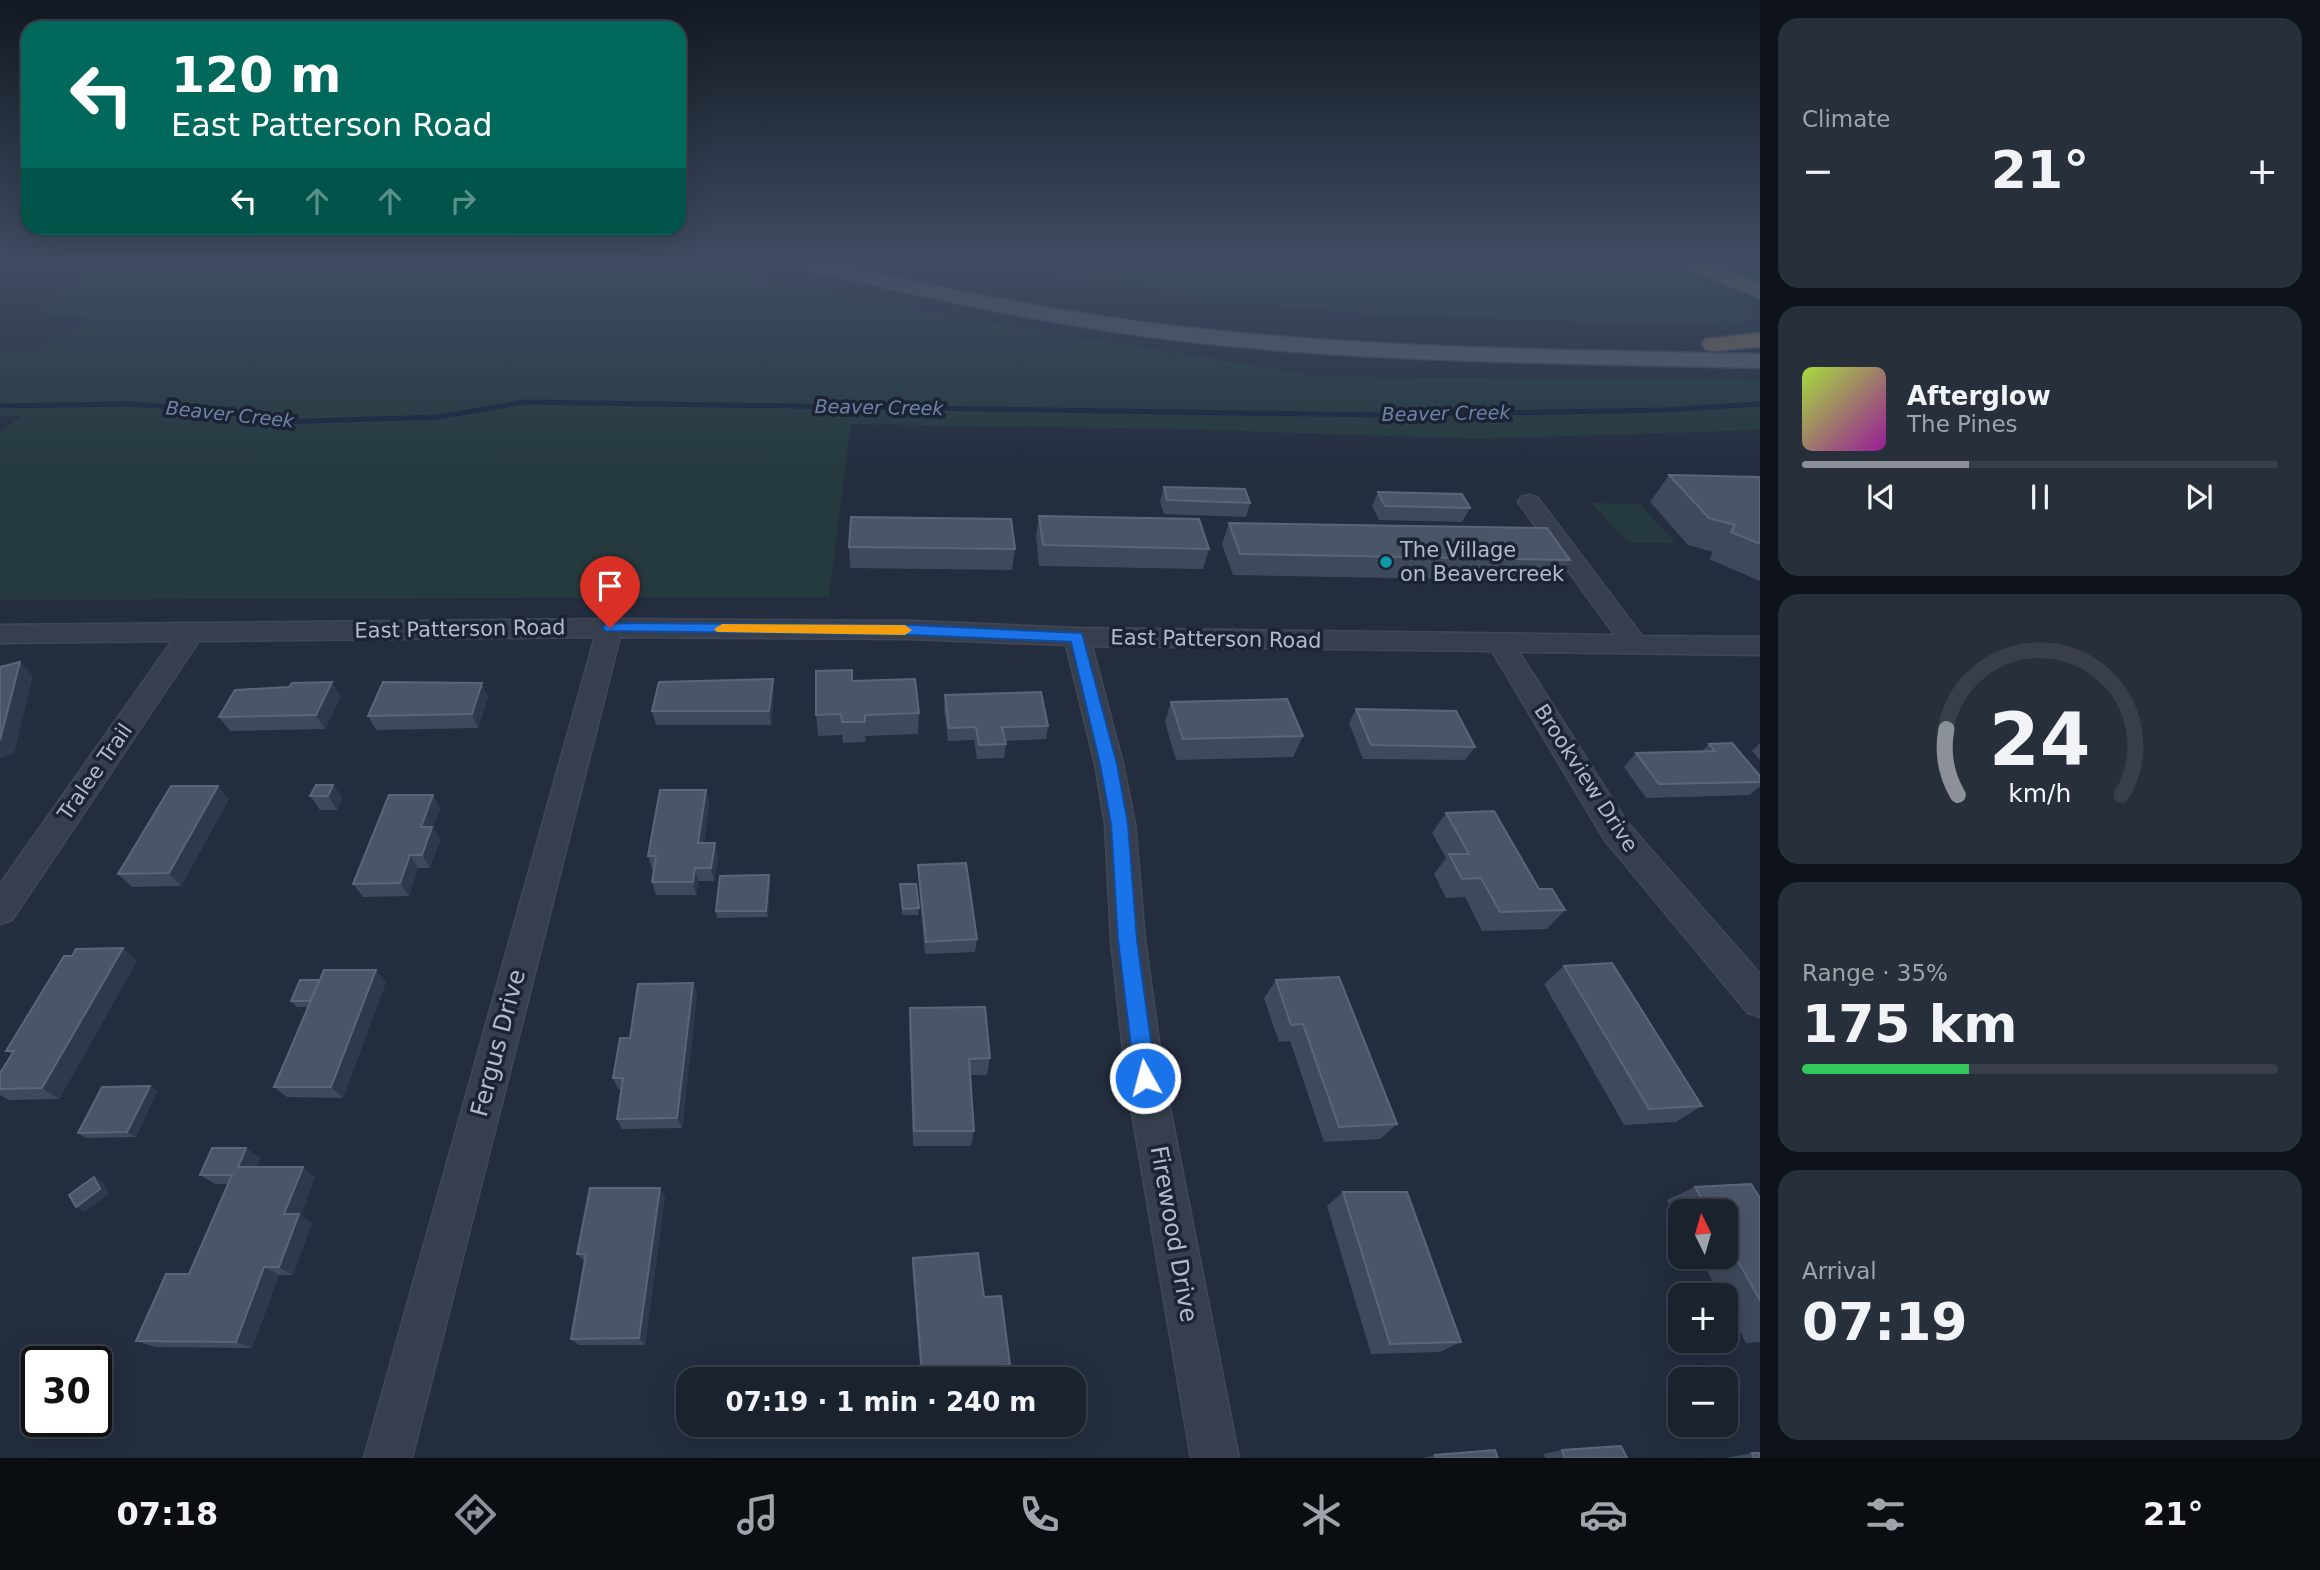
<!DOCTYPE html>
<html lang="en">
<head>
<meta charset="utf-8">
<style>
  :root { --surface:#1a222e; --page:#272f3a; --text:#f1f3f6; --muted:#9fa4aa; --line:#383f4a; --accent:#8c9099 }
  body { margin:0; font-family:"DejaVu Sans",sans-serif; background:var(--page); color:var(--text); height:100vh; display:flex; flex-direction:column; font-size:26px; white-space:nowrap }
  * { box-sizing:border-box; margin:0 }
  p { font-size:23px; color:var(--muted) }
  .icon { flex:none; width:38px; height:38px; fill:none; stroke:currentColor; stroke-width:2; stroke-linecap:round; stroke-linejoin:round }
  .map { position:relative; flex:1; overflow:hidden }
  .panel { display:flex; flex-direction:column; gap:18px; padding:18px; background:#0e1319; width:560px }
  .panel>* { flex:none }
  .banner { position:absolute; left:21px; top:21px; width:665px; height:214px; border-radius:21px; box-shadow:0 7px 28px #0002,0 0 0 2px var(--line); background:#00695c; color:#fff; overflow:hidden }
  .needle { width:46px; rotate:355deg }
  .fabs { position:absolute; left:1668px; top:1199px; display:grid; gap:14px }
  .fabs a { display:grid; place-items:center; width:70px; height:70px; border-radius:14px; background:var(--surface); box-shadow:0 7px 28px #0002,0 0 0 2px var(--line); font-size:35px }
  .speed { position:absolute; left:21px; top:1346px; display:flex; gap:14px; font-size:35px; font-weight:700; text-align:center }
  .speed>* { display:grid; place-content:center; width:91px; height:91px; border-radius:50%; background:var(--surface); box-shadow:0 7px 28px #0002,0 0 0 2px var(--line); line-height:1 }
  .speed .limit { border:4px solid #111; border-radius:10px; background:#fff; color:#111 }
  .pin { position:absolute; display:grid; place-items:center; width:60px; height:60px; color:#fff; margin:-72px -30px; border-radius:50% 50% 50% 0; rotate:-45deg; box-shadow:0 0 7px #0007 }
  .pin .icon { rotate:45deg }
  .me { position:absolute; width:77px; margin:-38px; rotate:353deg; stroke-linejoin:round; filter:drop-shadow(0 0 5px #0008) }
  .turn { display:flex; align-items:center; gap:24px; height:147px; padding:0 35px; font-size:32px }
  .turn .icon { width:91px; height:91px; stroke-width:2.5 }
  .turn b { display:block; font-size:49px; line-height:60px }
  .lanes { display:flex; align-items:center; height:66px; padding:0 35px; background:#0003; justify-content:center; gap:35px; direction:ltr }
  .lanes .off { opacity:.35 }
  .big { font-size:52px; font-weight:700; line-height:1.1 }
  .panel .tile { flex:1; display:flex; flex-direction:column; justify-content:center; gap:10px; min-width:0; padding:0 24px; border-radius:21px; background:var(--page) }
  .panel .dial { align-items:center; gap:0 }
  .dial svg { height:182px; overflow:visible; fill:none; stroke:var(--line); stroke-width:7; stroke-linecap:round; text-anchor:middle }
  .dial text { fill:var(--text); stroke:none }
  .song { display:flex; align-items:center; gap:21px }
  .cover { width:84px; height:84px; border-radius:10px; background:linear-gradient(135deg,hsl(80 70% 55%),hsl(300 70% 35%)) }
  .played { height:7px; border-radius:4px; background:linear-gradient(90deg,var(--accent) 35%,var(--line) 35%) }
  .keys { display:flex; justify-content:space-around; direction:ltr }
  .heat { display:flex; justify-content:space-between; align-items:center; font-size:38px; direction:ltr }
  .charge { height:10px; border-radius:5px; background:linear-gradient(90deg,#34c759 35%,var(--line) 0) }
  .trip { position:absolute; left:676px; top:1367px; width:410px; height:70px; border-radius:21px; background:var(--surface); box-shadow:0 7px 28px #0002,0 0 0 2px var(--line); font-weight:700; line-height:70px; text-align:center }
  .menu { display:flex; height:112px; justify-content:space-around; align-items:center; background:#0a0e12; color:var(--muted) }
  .menu .icon { width:49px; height:49px }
  .menu .active { color:var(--accent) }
  .menu b { font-size:32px; color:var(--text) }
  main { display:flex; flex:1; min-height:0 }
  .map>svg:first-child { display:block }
  .green { fill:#253a3f }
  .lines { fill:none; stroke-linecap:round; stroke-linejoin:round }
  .stream { stroke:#16243c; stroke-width:5 }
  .minor-casing { stroke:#404857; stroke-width:3 }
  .major-casing { stroke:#404857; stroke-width:3 }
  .highway-casing { stroke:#424a59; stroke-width:3 }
  .minor { fill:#373f4e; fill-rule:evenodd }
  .major { fill:#555e6e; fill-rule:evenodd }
  .highway { fill:#746954; fill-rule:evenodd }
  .wall { fill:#3e495c }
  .shaded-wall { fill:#2e394b }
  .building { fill:#4a5668; stroke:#5b6577; stroke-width:2 }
  .route { fill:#1a73e8; stroke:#114b97; stroke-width:2 }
  .slow { fill:#f59e0b }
  .culture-dot { fill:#0f9aa8; stroke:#1c2433; stroke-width:2.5 }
  .labels { text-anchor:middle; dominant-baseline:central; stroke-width:7; stroke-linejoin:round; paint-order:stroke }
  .far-water-label { font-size:19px; font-style:italic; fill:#6c82a8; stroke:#1c2433 }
  .poi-label { font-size:21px; fill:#b3bac9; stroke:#1c2433; text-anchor:start }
  .street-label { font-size:21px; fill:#b3bac9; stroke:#1c2433 }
  .near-street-label { font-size:24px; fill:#b3bac9; stroke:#1c2433 }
</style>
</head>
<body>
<main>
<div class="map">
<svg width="1760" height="1458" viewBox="0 0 1760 1458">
  <rect width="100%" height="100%" fill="#232d3e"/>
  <!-- green -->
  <path class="green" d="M99,262H702L810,290L909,309L1324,377L1760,380V430L1477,439L1180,429L851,424L829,597L0,600V432L22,416H0V352L33,351L95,320L38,312Z
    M973,262H1665L1739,297L1754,319L1727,327L1392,316L1225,301Z
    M1591,503L1640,504L1676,543H1628Z"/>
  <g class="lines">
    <!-- stream -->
    <path class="stream" d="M0,406L128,404L217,410L277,422L439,417L524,402L1378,415L1665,410L1760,404"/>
    <!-- minor casing -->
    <g class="minor-casing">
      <path id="minor" d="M1529,495L1537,497L1642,636L1760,637V655L1519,652L1626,821L1760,974V1017L1748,1013L1604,839L1492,651L1092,646L1123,764L1135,824L1145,940L1164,1078L1239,1458H1191L1126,1078L1111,940L1105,824L1095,764L1066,645L912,639L620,637L412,1458H364L595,637L199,641L12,920L0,924V884L172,641L0,643V625L610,619L912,621L1077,628L1615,635L1518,502L1521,497Z"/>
    </g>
    <!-- major casing -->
    <g class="major-casing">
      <path id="major" d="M789,262H827C950,291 1075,316 1201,329C1387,349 1574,350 1760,354V368C1573,363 1385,363 1200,343C1064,328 931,299 799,268Z"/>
    </g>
    <!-- highway casing -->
    <g class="highway-casing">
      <path id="highway" d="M1678,262H1709L1760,283V298L1681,267Z
        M1760,333V347L1714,351L1705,349L1702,344L1705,339Z"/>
    </g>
    <!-- minor -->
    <use href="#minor" class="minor"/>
    <!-- major -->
    <use href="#major" class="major"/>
    <!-- highway -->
    <use href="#highway" class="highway"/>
  </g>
  <!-- wall -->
  <path class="wall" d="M1669,475L1760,477V581L1709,559L1713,552L1688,545L1650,502Z
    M1164,487L1250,503L1246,517L1164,514L1160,501Z
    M1378,492L1470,508L1462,522L1379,520L1372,506Z
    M1039,516L1209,549L1203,569L1039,566L1036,536Z
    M1229,523L1570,560L1556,581L1233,575L1222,544Z
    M849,547L1015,549L1012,570L850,568Z
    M773,679L774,693L771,725H656L652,711Z
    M852,681L919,713L918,734L865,736L866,742L843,743L842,735L818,736L816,715Z
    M945,695L1048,726L1046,739L1005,741L1006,744L1004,758L977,759L974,740L948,741L944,709Z
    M341,696L325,729L230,731L219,717Z
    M488,697L478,728L376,730L368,716Z
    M1171,702L1303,736L1293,757L1176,760L1165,722Z
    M1356,709L1475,747L1465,760L1363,759L1349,723Z
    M1760,743V760L1752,751Z
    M1709,744L1760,776V786L1750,795L1646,798L1624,767L1636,753L1702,751Z
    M333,785L342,798L337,810H320L310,796Z
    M706,790L709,804L704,843L718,857L714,881H698L696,895H656L652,882L654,869H652L648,856Z
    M433,795L440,809L433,828L440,840L430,868H418L409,896L363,897L353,884Z
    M229,799L181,886L132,887L118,874Z
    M1446,813L1539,889L1565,910L1547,929L1482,931L1465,897L1446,898L1434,874L1446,858L1432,833Z
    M918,865L977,939L975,952L925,954L918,878Z
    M770,881L768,917L717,918L716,911Z
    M900,884L919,908L918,915H902Z
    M137,961L59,1099L9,1100L0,1095V1073L12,1054L6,1051Z
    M1564,966L1702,1106L1676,1122L1624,1125L1544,984Z
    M376,970L386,982L343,1098L287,1097L274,1087L308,1007H297L291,1001L320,980Z
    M1276,980L1397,1124L1380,1139L1324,1142L1290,1041L1279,1042L1264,998Z
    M693,983L697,995L682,1128L622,1129L617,1119L621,1089H618L613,1078L630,1038Z
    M910,1008L990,1058L987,1075H970L974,1131L971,1146H913L909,1026Z
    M150,1086L157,1091L136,1137L86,1138L78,1133Z
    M246,1148L260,1158L256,1167L315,1177L301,1215L312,1223L293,1275H279L252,1348L155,1347L136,1341L189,1274L228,1184H215L200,1175Z
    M1695,1187L1760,1198V1342L1746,1343L1726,1305V1295H1720L1699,1256H1726V1211H1680V1223L1667,1200Z
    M1343,1192L1461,1342L1440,1352L1371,1354L1327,1206Z
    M665,1197L645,1345H579L571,1339L585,1262L577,1254Z
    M913,1258L984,1297L1010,1365L1007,1371L921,1379L912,1266Z
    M1562,1450L1627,1458H1545L1544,1454Z
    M1752,1453L1760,1458H1725Z
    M1435,1455L1498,1458H1423Z"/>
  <!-- shaded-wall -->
  <path class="shaded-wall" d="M20,662L33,676L14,754L0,758V740Z
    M773,679L774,693L771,725L769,711Z
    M332,682L341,696L325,729L316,715Z
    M482,683L488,697L478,728L472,714Z
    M333,785L342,798L337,810L328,796Z
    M218,786L229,799L181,886L169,873Z
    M706,790L709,804L702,856L698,843Z
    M433,795L440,809L433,828L440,840L430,868L422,855L421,827Z
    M715,843L718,857L714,881L711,868Z
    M410,855L418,868L409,896L400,883Z
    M695,868L698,881L696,895L693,882Z
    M769,875L770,881L768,917L766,911Z
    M123,948L137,961L59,1099L42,1088Z
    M376,970L386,982L343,1098L331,1087Z
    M693,983L697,995L682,1128L677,1118Z
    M150,1086L157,1091L136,1137L127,1132Z
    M246,1148L260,1158L252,1177L238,1167Z
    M303,1167L315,1177L301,1215L312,1223L293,1275L279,1267L284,1214Z
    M94,1177L103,1182L109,1194L85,1212L76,1207Z
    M660,1188L665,1197L645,1345L639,1338Z
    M264,1267L279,1275L252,1348L236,1342Z"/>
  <!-- building -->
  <path class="building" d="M1669,475L1760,477V544L1731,532L1735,525L1709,518Z
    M1164,487L1245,489L1250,503L1167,500Z
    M1378,492L1462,494L1470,508L1385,506Z
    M1039,516L1199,519L1209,549L1043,545Z
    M851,517L1011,519L1015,549L849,547Z
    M1229,523L1547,528L1570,560L1240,554Z
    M20,662L0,740V667Z
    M852,670V681L915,679L919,713L865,715V722H842L841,714L816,715V671Z
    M773,679L769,711H652L659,682Z
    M332,682L316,715L219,717L235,690L289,687L292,683Z
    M383,682L482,683L472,714L368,716Z
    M1041,692L1048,726L1002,727L1006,744L979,745L976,727L949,728L945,695Z
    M1287,699L1303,736L1183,739L1171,702Z
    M1356,709L1456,711L1475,747L1371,745Z
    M1732,743L1760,776V782L1659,784L1636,753L1715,751L1709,744Z
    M316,785H333L328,796H310Z
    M171,786H218L169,873L118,874Z
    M660,790H706L698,843H715L711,868H695L693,882H652L656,856H648Z
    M389,795H433L421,827H432L422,855H410L400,883L353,884Z
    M1494,811L1539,889H1552L1565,910L1500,912L1481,878L1462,879L1449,854H1469L1446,813Z
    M966,863L977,939L926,942L918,865Z
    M769,875L766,911H716L720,876Z
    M900,884H916L919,908L903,909Z
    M123,948L42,1088L0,1089V1073L14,1051H6L64,956H72L76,949Z
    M1612,963L1702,1106L1649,1109L1564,966Z
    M324,970H376L331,1087H274Z
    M1339,977L1397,1124L1339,1127L1303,1024L1291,1025L1276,980Z
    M300,980H320L310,1001H291Z
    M693,983L677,1118L617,1119L623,1078H613L620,1038H630L638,984Z
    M985,1007L990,1058L969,1059L974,1131H914L910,1008Z
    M150,1086L127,1132L78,1133L102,1087Z
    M212,1148H246L238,1167H303L284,1214H299L279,1267H264L236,1342L136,1341L166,1274H189L232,1175H200Z
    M94,1177L100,1189L76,1207L69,1195Z
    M1751,1184L1760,1198V1300L1726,1240V1211H1709L1695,1187Z
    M590,1188H660L639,1338L571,1339L586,1254H577Z
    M1343,1192H1407L1461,1342L1390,1344Z
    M978,1253L984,1297L1001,1296L1010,1365L922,1374L913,1258Z
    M1621,1446L1627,1458H1565L1562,1450Z
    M1495,1450L1498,1458H1436L1435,1455Z
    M1752,1453H1760V1458H1754Z"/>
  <!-- sky -->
  <linearGradient id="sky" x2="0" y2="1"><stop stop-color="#131922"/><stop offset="0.56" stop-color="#3f4c63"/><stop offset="1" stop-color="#3f4c63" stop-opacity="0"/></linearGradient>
  <rect width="1760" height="467" fill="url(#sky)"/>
  <!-- route -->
  <path class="route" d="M610,623L912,625L1082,633L1117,764L1128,824L1137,940L1156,1078L1153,1086L1145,1089L1138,1086L1135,1078L1118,940L1111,824L1100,764L1071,642L912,635L605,631L603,628L605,624Z"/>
  <!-- slow -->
  <path class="slow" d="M722,624L905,625L912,630L905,635L717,632L714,629Z"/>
  <!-- markers -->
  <circle class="culture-dot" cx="1386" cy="562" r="7"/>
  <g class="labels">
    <!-- far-water labels -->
    <g class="far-water-label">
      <text transform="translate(879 407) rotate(1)">Beaver Creek</text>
      <text transform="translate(1446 413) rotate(-1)">Beaver Creek</text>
      <text transform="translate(230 414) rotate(6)">Beaver Creek</text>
    </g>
    <!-- poi labels -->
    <g class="poi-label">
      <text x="1400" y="550">The Village<tspan x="1400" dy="24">on Beavercreek</tspan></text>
    </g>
    <!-- street labels -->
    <g class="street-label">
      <text transform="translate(460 629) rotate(-1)">East Patterson Road</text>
      <text transform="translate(1216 639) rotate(1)">East Patterson Road</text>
      <text transform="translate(95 772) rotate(-55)">Tralee Trail</text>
      <text transform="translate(1586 778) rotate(57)">Brookview Drive</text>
    </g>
    <!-- near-street labels -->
    <g class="near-street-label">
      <text transform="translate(498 1043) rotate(-75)">Fergus Drive</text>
      <text transform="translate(1174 1234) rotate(80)">Firewood Drive</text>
    </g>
  </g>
</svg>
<div class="fabs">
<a><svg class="needle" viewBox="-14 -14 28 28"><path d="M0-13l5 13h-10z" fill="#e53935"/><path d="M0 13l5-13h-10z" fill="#9fa4aa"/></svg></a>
<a>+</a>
<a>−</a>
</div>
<div class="speed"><div class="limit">30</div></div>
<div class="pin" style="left:610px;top:628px;background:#d93025"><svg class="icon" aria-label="arrive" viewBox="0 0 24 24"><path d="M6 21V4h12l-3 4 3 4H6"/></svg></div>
<svg class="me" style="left:1145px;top:1078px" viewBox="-20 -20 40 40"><circle r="17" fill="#1a73e8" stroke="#fff" stroke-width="3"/><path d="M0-11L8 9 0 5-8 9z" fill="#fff"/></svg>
<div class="trip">07:19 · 1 min · 240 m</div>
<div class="banner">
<div class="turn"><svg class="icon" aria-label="left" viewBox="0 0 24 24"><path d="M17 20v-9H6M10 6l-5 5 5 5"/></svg><div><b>120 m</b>East Patterson Road</div></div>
<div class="lanes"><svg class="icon" aria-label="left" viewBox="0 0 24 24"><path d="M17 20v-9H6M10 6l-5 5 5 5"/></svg><svg class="icon off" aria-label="ahead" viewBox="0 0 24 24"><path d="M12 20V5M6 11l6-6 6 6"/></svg><svg class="icon off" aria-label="ahead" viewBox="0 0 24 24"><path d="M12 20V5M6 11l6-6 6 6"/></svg><svg class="icon off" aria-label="right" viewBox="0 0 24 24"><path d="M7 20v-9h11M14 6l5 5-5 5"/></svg></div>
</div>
</div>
<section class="panel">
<div class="tile"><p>Climate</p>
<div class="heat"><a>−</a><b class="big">21°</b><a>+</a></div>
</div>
<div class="tile">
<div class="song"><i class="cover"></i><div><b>Afterglow</b><p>The Pines</p></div></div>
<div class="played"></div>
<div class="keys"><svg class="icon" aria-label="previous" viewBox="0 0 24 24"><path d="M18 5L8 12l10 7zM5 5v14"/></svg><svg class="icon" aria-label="pause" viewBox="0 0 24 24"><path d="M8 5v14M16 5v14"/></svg><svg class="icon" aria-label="next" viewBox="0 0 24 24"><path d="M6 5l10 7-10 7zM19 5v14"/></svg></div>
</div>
<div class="tile dial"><svg viewBox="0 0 100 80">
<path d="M14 69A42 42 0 1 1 86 69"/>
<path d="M14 69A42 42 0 0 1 9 40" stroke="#8c9099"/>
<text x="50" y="56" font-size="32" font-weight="700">24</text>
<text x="50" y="72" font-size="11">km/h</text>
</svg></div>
<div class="tile"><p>Range · 35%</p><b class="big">175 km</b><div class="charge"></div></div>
<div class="tile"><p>Arrival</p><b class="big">07:19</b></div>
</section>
</main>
<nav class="menu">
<b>07:18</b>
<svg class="icon active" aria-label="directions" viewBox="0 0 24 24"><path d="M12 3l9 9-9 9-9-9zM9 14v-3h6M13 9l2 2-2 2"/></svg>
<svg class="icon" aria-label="music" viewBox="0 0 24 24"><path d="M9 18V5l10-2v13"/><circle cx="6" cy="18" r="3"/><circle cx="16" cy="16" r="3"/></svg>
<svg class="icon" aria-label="phone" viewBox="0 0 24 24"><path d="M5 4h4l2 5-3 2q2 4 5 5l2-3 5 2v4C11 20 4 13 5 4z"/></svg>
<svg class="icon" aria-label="climate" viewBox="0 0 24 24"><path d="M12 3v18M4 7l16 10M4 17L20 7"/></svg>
<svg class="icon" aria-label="car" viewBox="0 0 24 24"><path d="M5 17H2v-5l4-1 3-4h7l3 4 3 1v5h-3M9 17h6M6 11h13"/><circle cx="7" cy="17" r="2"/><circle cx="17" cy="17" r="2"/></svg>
<svg class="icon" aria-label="filters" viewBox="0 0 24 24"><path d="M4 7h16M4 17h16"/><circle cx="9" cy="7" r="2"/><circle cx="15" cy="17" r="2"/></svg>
<b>21°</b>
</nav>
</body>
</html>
